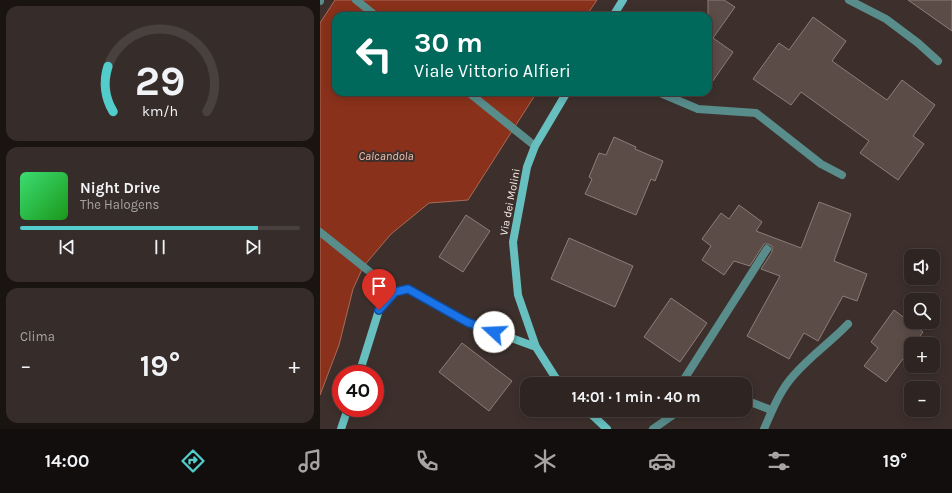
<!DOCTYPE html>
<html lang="it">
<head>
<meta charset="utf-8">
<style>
  :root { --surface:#2e2421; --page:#362c2a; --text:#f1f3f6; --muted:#a7a4a5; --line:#49413f; --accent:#52cdcc }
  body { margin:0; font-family:Karla,sans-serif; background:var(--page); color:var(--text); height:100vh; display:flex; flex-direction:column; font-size:15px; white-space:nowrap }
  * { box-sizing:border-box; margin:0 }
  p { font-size:13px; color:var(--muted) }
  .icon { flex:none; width:22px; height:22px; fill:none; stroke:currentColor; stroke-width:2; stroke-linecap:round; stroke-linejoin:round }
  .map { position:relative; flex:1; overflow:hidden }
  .drawer { display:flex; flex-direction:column; gap:6px; padding:6px; background:#191412; width:320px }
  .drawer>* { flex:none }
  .guide { position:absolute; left:12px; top:12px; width:380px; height:84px; border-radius:12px; box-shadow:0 2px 10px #0003,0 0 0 1px var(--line); background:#00695c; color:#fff; overflow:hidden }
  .tools { position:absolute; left:584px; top:249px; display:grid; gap:8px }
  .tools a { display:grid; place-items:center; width:36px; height:36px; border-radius:8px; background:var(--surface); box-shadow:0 2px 10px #0003,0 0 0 1px var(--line); font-size:20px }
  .speed { position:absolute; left:12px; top:365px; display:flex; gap:8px; font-size:20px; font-weight:700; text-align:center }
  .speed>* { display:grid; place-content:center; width:52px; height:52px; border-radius:50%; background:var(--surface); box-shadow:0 2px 10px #0003,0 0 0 1px var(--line); line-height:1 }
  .speed .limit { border:6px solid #d22; background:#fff; color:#111 }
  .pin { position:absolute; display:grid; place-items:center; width:34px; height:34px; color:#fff; margin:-41px -17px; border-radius:50% 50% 50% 0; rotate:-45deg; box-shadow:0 0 4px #0007 }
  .pin .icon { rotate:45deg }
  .me { position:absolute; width:44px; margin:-22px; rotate:290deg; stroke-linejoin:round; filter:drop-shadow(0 0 3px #0008) }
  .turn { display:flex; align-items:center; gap:14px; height:84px; padding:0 16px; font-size:18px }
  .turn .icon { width:52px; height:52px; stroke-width:2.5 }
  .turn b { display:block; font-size:28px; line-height:34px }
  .big { font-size:30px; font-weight:700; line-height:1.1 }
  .drawer .card { flex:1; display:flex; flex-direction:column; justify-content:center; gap:6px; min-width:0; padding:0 14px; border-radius:12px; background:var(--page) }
  .drawer .dial { align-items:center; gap:0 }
  .dial svg { height:104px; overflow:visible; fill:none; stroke:var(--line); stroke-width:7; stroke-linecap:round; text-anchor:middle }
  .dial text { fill:var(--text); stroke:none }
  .song { display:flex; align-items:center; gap:12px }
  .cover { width:48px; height:48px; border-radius:6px; background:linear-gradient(135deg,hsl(140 70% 55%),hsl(120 70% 35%)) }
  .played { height:4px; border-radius:2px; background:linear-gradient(90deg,var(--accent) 85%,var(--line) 85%) }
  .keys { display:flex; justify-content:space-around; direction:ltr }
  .heat { display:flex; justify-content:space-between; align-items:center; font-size:22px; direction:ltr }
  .trip { position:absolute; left:200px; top:377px; width:232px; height:40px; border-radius:12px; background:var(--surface); box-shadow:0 2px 10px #0003,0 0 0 1px var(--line); font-weight:700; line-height:40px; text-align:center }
  .menu { display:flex; height:64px; justify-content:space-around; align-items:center; background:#120e0d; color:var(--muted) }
  .menu .icon { width:28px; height:28px }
  .menu .on { color:var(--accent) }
  .menu b { font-size:18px; color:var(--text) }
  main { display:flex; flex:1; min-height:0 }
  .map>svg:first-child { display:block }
  .water { fill:#89311a; stroke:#ab6a59 }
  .building { fill:#5b4c48; stroke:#8d7d79 }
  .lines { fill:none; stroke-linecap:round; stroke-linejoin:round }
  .street { stroke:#588d8c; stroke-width:8 }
  .secondary { stroke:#67bfbf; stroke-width:8 }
  .route-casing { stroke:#114b97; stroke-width:10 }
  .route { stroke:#1a73e8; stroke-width:7 }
  .labels { text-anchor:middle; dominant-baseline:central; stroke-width:4; stroke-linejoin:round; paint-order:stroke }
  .street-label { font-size:11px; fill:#f9f0ed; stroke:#3d302c }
  .water-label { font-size:12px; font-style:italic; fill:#f1bfb1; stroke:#3d302c }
</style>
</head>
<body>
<main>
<section class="drawer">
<div class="card dial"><svg viewBox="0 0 100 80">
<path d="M14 69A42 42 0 1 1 86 69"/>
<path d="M14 69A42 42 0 0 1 10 34" stroke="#52cdcc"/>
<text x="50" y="56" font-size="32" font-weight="700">29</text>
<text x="50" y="72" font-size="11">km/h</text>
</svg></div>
<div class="card">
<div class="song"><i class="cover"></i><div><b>Night Drive</b><p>The Halogens</p></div></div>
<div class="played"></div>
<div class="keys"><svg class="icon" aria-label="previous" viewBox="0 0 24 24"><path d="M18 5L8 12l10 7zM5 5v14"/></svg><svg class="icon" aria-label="pause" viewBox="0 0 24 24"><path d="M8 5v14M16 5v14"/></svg><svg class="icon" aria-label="next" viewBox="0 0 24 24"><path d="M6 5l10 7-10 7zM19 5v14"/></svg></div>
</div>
<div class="card"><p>Clima</p>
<div class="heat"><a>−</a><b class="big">19°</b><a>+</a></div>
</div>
</section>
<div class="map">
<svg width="632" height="429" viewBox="0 0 632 429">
  <rect width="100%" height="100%" fill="#3d302c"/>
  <!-- water -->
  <path class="water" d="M15,0H277L266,16H16V92H217L148,200L109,203L71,234L43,267L33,289L19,345L0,395V23Z"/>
  <!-- building -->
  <path class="building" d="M388,0H404L415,7L393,38L413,52L388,88Z
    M588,0H632V31Z
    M493,17L526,41L512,61L567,100L582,80L615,105L593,136L604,144L578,180L540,153L549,141L481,92L471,105L433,79L459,43L469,50Z
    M294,137L316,147L315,149L343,161L335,181L331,179L316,215L265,194L272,179L269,177L279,153L286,155Z
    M499,202L531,214L514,261L547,274L537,301L523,296L498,341L484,333L469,359L427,336L460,276L441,269L452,252V246L448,244H444L430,266L414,261L404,275L382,260L391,246L382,239L401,213L409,219L419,205L442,222L436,231L481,248Z
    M146,215L170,231L143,272L119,257Z
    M249,238L313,266L295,307L231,279Z
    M351,298L387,323L360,362L324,337Z
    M574,310L603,332L594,344H591V348L566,382L544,366L558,348L551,342Z
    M142,343L192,381L169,411L119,372Z"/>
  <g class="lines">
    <!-- street -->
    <path class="street" d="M36,0L56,16
      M529,0L566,19L598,43L618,61
      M0,1V0
      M148,92L215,146
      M338,92L378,109L436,113L501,164L522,175
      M0,232L75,292
      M361,384L447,249
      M425,403H433L451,410
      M333,429L360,410
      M444,429C452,411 460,390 474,375C490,356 511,342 528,324"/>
    <!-- secondary -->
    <path class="secondary" d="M293,16L303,0
      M39,374L59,310L75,292L88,289L147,322L216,347
      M242,384L235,377L216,347L198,295L193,242L207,167L215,146L247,92
      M267,410L287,429
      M21,429L28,408"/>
  </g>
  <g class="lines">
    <!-- route casing -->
    <g class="route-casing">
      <path id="route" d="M59,310L75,292L88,289L147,322L174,332"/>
    </g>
    <!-- route -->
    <use href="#route" class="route"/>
  </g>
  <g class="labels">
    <!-- street labels -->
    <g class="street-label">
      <text transform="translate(190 202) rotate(-79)">Via dei Molini</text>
    </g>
    <!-- water labels -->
    <g class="water-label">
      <text x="66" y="156">Calcandola</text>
    </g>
  </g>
</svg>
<div class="tools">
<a><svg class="icon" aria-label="sound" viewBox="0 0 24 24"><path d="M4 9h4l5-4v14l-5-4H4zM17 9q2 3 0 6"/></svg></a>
<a><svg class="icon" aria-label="search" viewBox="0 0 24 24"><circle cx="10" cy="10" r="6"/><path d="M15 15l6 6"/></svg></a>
<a>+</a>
<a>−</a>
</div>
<div class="speed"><div class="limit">40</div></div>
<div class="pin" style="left:59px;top:310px;background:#d93025"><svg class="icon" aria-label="arrive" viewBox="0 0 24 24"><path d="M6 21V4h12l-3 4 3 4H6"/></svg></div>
<svg class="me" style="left:174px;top:332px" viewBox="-20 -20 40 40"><circle r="19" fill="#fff"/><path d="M0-13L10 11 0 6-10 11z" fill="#1a73e8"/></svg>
<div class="trip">14:01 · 1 min · 40 m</div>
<div class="guide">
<div class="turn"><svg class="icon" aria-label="left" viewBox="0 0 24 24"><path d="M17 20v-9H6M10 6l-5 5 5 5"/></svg><div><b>30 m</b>Viale Vittorio Alfieri</div></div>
</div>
</div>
</main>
<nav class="menu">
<b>14:00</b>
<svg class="icon on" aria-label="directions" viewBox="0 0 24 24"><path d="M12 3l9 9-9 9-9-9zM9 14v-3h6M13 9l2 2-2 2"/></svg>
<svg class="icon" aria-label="music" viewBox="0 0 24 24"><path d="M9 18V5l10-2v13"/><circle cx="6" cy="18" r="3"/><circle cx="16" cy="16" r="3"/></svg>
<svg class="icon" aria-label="phone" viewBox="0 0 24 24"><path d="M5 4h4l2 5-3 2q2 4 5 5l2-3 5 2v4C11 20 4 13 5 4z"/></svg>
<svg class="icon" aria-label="climate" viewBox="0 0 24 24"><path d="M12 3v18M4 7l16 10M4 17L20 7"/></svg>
<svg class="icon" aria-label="car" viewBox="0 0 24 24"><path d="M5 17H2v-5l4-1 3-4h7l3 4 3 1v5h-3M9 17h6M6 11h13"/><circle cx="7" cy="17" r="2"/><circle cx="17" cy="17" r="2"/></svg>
<svg class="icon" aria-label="filters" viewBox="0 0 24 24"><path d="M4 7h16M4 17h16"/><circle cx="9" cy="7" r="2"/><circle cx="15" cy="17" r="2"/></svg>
<b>19°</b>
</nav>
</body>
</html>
